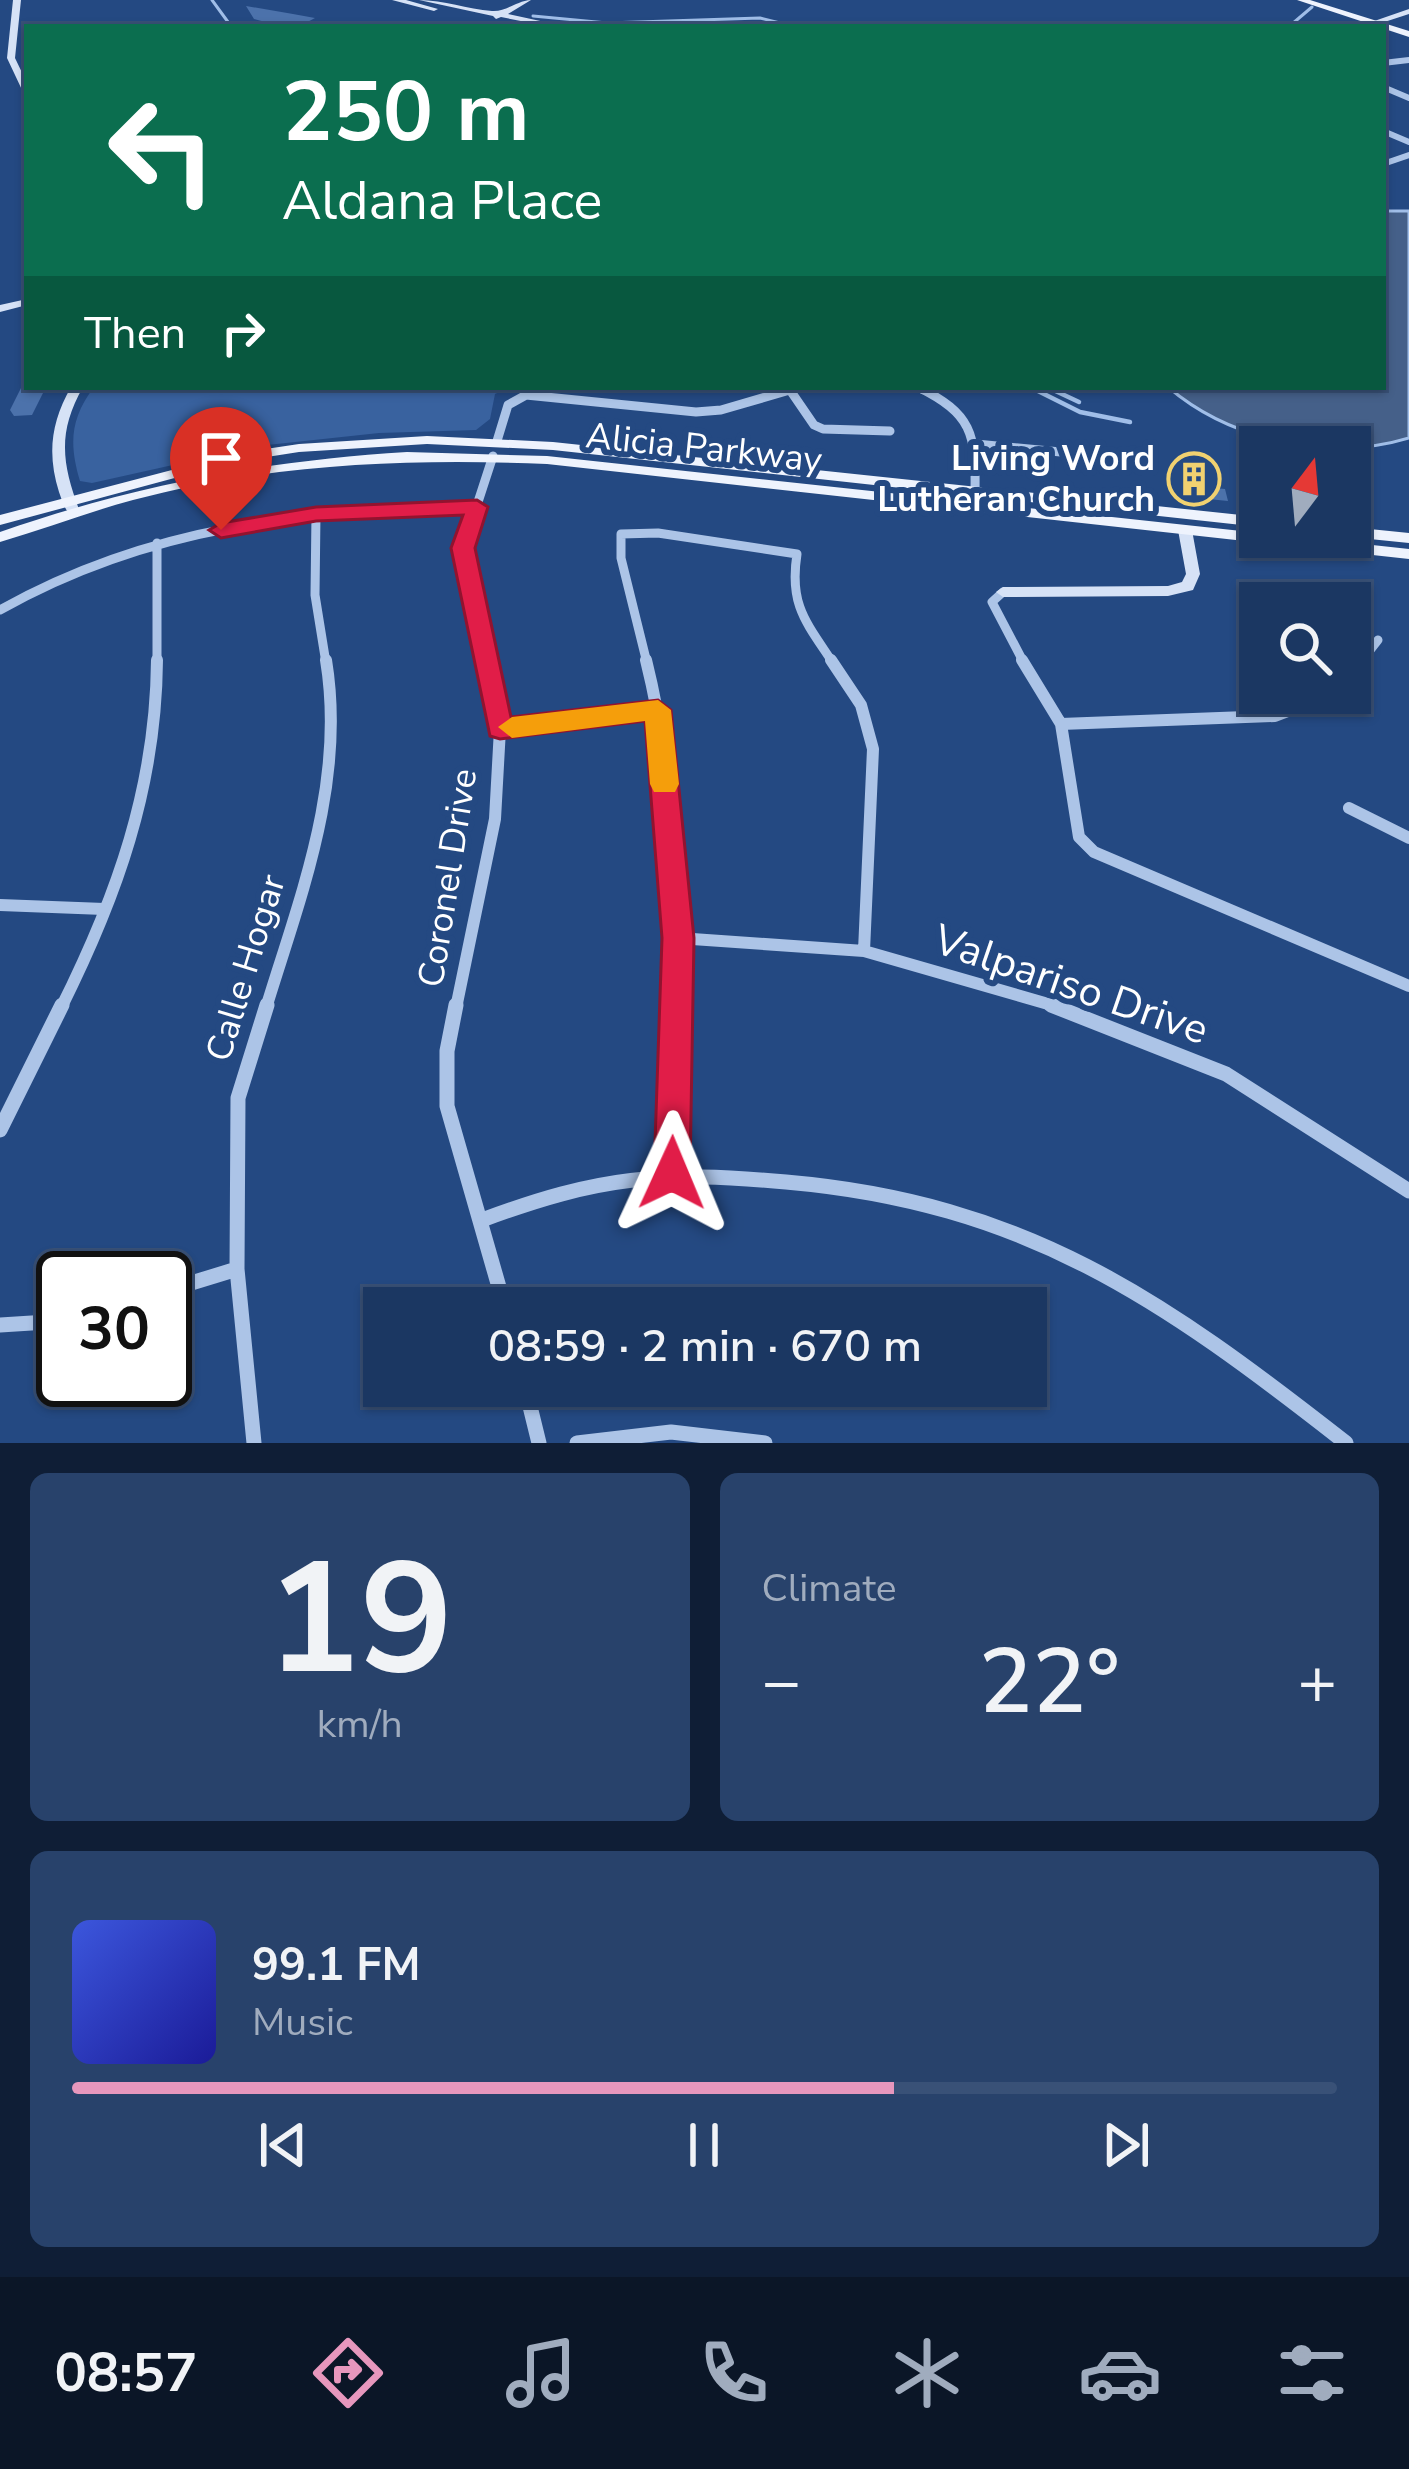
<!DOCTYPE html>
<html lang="en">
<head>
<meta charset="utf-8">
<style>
  :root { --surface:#1b3762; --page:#28426b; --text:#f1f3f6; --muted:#a0acbe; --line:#395177; --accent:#e797bd }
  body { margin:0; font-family:"Nunito Sans",sans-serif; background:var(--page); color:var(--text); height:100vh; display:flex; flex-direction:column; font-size:45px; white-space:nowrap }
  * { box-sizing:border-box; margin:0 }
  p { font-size:39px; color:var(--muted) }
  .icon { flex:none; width:66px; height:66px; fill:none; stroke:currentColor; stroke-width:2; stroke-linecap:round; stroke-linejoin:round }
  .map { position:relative; height:1443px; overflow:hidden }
  .side { display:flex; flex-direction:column; gap:30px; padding:30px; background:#0f1e36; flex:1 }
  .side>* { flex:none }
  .top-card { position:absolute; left:24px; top:24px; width:1362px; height:366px; border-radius:0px; box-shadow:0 3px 9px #0004,0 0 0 3px var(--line); background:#0b6e4f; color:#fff; overflow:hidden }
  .needle { width:78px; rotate:16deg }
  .buttons { position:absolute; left:1239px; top:426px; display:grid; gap:24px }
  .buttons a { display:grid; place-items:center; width:132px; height:132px; border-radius:0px; background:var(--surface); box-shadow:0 3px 9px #0004,0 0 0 3px var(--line); font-size:60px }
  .speed { position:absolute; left:36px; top:1251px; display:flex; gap:24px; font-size:60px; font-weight:700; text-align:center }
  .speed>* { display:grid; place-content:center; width:156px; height:156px; border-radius:50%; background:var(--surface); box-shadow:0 3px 9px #0004,0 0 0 3px var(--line); line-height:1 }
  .speed .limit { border:6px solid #111; border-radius:18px; background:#fff; color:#111 }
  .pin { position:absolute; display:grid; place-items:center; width:102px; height:102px; color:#fff; margin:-123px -51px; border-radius:50% 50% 50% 0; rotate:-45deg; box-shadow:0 0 12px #0007 }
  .pin .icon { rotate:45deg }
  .me { position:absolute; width:132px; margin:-66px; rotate:1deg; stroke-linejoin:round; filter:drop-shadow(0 0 9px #0008) }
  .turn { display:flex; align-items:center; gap:42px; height:252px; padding:0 60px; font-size:54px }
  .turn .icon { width:156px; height:156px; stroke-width:2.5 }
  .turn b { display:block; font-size:84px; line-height:102px }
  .then { display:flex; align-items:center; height:114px; padding:0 60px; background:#0003; gap:24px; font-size:45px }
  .big { font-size:90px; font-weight:600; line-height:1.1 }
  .side .tile { flex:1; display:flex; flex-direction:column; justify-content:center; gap:18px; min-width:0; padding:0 42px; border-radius:18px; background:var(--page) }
  .side .dial { align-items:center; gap:0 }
  .dial b { font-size:156px; line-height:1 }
  .song { display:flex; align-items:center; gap:36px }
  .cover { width:144px; height:144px; border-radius:18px; background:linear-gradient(135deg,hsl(230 70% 55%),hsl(240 70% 35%)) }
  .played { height:12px; border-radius:6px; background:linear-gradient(90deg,var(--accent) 65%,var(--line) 65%) }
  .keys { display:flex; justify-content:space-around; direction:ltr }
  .heat { display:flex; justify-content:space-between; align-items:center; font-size:66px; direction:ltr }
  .side .tiles { flex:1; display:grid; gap:30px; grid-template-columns:1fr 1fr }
  .tile:last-child { grid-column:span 2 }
  .trip { position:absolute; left:363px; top:1287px; width:684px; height:120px; border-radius:0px; background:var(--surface); box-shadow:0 3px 9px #0004,0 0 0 3px var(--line); font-weight:600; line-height:120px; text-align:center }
  .tabs { display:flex; height:192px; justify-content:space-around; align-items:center; background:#0b1627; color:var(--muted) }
  .tabs .icon { width:84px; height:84px }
  .tabs .on { color:var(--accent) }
  .tabs b { font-size:54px; color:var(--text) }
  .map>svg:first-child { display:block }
  .green { fill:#39629f }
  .water { fill:#456089; stroke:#a0bee8; stroke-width:3 }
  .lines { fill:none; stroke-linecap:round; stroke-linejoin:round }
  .stream-far1 { stroke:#a0bee8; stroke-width:3 }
  .stream { stroke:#a0bee8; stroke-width:4.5 }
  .building { fill:#4c72ab }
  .street-far4 { stroke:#acc4e7; stroke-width:6 }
  .street-far3 { stroke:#acc4e7; stroke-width:8 }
  .street-far2 { stroke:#acc4e7; stroke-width:9 }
  .street-far1 { stroke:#acc4e7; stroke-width:12 }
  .street { stroke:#acc4e7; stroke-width:15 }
  .secondary { fill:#d6e2f6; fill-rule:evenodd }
  .primary { fill:#eef3fd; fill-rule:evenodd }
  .route { fill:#e11d48; stroke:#92132f; stroke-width:3 }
  .slow { fill:#f59e0b }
  .labels { text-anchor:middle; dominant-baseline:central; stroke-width:12; stroke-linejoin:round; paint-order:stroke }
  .street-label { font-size:36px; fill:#fff; stroke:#244982 }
  .poi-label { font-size:36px; font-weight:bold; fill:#fff; stroke:#244982; text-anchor:end }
  .near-street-label { font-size:42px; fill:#fff; stroke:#244982 }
</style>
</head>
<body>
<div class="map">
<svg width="1409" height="1443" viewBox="0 0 1409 1443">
  <rect width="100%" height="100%" fill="#244982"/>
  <!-- green -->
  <path class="green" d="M94,387H510L495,394L490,419L476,430L379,433L258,446L92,483L80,481C69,444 70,419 94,387Z"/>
  <!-- water -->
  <path class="water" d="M1383,211H1409V438C1331,462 1231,441 1168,387H1383Z"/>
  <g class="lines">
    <!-- stream-far1 -->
    <path class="stream-far1" d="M212,0L228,22L238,27
      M533,16L607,23L760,18L796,27
      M459,27L479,26
      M941,27C992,20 1042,27 1094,27
      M1142,27L1292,24L1312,7
      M1030,387L1035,390
      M1047,387L1052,390"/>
    <!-- stream -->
    <path class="stream" d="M1030,387L1080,412L1130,422
      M1047,387L1079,402"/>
  </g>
  <!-- building -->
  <path class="building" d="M246,6L293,14L315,18L300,26L269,23L254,19Z
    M46,387L32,415L14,416L10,410L21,388Z
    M1184,468L1202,470L1205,487L1225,489L1228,501L1188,497Z"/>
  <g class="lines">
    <!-- street-far4 -->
    <path class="street-far4" d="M1383,63L1409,60
      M1383,87L1409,98
      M1383,131L1409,142
      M1383,164L1409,155"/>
    <!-- street-far3 -->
    <path class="street-far3" d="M918,387L923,390
      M791,390L800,387"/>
    <!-- street-far2 -->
    <path class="street-far2" d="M918,387C972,414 976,433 975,492
      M790,390L814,425L823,429L890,431
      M497,441L508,405L526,395L696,412L721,410L800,387
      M976,444L1092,455
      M316,514L315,595L326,663
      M157,543V663
      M1003,592L992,602L1024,663
      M0,610C153,524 305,511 477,507
      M487,663L463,548L493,456
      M647,663L621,558V534L658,533L797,554C789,605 806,622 833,663
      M1360,663L1378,640"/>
    <!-- street-far1 -->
    <path class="street-far1" d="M646,660C673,768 679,897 676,1008
      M831,660L861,705L873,749L864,951
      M1022,660L1061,724L1079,837L1094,852L1409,986
      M1350,675L1362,660
      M1061,724L1275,716L1335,693
      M500,729L658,709
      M1349,808L1409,838
      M0,905L104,909
      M678,938L864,951L1062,1008
      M61,1008C117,896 156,787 157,660
      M266,1008C301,894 346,782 326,660
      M456,1008L495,819L500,729L486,660"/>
    <!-- street -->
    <path class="street" d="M456,1005L447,1051V1106L505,1308
      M1051,1005L1226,1074L1409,1191
      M0,1130L62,1005
      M672,1173L676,1005
      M482,1220C600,1176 660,1171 786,1182C1026,1203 1162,1299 1346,1443
      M165,1291L237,1269
      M0,1325L63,1321
      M525,1386L539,1443
      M254,1443L237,1269L238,1098L267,1005
      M577,1443L671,1432L765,1443"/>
    <!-- secondary -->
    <path class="secondary" d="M13,0H21L15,58L27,83V95L23,92L7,58Z
      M392,0H406L438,9L434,11Z
      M419,0C444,0 467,9 492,11C506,12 516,1 531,0L508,14L568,27H551L501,17L496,19L493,16Z
      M1409,9V14L1369,27H1357Z
      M27,299V305L0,312V305Z
      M71,387H83C57,433 62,464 80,512L73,516C64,510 63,503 59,492C47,454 51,422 71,387Z
      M1185,525L1192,530L1200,574L1193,590L1168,596L1003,597L996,592L1003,587L1168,586L1182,582L1186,574L1178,530Z"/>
    <!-- primary -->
    <path class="primary" d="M1297,0H1310L1409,31V37Z
      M427,436L553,442L1260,517V527L553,450L427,444L299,452L234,462L0,525V515L233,454L299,444Z
      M407,452L547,456L1260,533V537H1299L1409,549V559L547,464C408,458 268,464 133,500C88,512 45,529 0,542V532C135,485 264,461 407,452Z
      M1350,527L1409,533V543L1350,537Z"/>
  </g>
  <!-- route -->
  <path class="route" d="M477,500L488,507L475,548L511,717L658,700L671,710L694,938L690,1173L685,1186L672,1191L659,1186L654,1173L662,938L645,721L500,739L490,736L451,548L463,515L316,521L221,538L209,530L221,523L316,507Z"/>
  <!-- slow -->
  <path class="slow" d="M658,700L671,710L679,784L675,792H654L650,784L645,721L512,738L498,727L512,717Z"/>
  <!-- icons -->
  <defs>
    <g id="building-ring" transform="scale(2.7)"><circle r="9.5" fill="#244982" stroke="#f1d170" stroke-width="1.5"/><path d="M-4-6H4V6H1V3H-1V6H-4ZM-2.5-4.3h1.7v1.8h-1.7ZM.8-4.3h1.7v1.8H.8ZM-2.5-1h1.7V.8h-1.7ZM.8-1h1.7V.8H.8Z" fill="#f1d170"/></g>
  </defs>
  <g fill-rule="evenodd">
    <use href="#building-ring" x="1194" y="479"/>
  </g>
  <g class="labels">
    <!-- street labels -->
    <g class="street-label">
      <text transform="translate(704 448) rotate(6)">Alicia Parkway</text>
      <text transform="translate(448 878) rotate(-81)">Coronel Drive</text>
      <text transform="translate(246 968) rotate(-73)">Calle Hogar</text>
    </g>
    <!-- poi labels -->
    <g class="poi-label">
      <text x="1155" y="458">Living Word<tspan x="1155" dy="41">Lutheran Church</tspan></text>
    </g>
    <!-- near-street labels -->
    <g class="near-street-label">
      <text transform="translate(1071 985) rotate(19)">Valpariso Drive</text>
    </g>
  </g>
</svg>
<div class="buttons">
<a><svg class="needle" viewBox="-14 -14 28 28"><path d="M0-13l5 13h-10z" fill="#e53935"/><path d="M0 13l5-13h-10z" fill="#a0acbe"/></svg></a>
<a><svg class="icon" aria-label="search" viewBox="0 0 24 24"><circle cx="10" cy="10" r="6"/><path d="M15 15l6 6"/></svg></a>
</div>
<div class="speed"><div class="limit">30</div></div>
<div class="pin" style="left:221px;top:530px;background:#d93025"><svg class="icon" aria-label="arrive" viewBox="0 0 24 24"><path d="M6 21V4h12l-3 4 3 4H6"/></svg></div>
<svg class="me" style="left:672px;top:1173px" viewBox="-20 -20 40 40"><path d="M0-17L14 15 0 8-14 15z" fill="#e11d48" stroke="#fff" stroke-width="4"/></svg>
<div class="trip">08:59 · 2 min · 670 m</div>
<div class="top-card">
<div class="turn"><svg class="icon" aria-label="left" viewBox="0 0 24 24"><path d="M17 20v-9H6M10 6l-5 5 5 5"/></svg><div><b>250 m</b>Aldana Place</div></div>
<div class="then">Then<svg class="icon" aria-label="right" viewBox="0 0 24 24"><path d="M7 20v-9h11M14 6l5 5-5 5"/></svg></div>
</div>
</div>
<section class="side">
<div class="tiles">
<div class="tile dial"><b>19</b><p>km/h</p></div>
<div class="tile"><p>Climate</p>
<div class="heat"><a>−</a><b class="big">22°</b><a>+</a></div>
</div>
<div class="tile">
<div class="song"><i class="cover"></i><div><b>99.1 FM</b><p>Music</p></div></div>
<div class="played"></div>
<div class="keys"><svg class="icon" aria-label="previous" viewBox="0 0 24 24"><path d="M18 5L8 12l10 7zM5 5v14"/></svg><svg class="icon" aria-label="pause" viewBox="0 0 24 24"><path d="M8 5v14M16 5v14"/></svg><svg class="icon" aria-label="next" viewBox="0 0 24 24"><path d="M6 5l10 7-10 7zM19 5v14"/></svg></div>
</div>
</div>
</section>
<nav class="tabs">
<b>08:57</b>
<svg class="icon on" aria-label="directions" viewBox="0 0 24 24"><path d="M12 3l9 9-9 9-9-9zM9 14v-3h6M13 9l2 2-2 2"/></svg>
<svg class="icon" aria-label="music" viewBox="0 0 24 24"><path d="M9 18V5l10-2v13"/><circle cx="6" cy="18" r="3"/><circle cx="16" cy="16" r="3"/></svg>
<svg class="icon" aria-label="phone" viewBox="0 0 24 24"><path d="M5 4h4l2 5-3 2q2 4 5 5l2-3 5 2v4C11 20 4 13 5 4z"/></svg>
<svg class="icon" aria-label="climate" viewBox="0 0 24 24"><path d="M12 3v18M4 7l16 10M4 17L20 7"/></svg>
<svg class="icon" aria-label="car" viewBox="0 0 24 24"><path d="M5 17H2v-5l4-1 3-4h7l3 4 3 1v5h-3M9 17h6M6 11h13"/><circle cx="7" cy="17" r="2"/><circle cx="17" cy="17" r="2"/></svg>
<svg class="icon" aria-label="filters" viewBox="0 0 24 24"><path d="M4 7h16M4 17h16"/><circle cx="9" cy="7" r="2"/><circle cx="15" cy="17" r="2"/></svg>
</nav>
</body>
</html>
